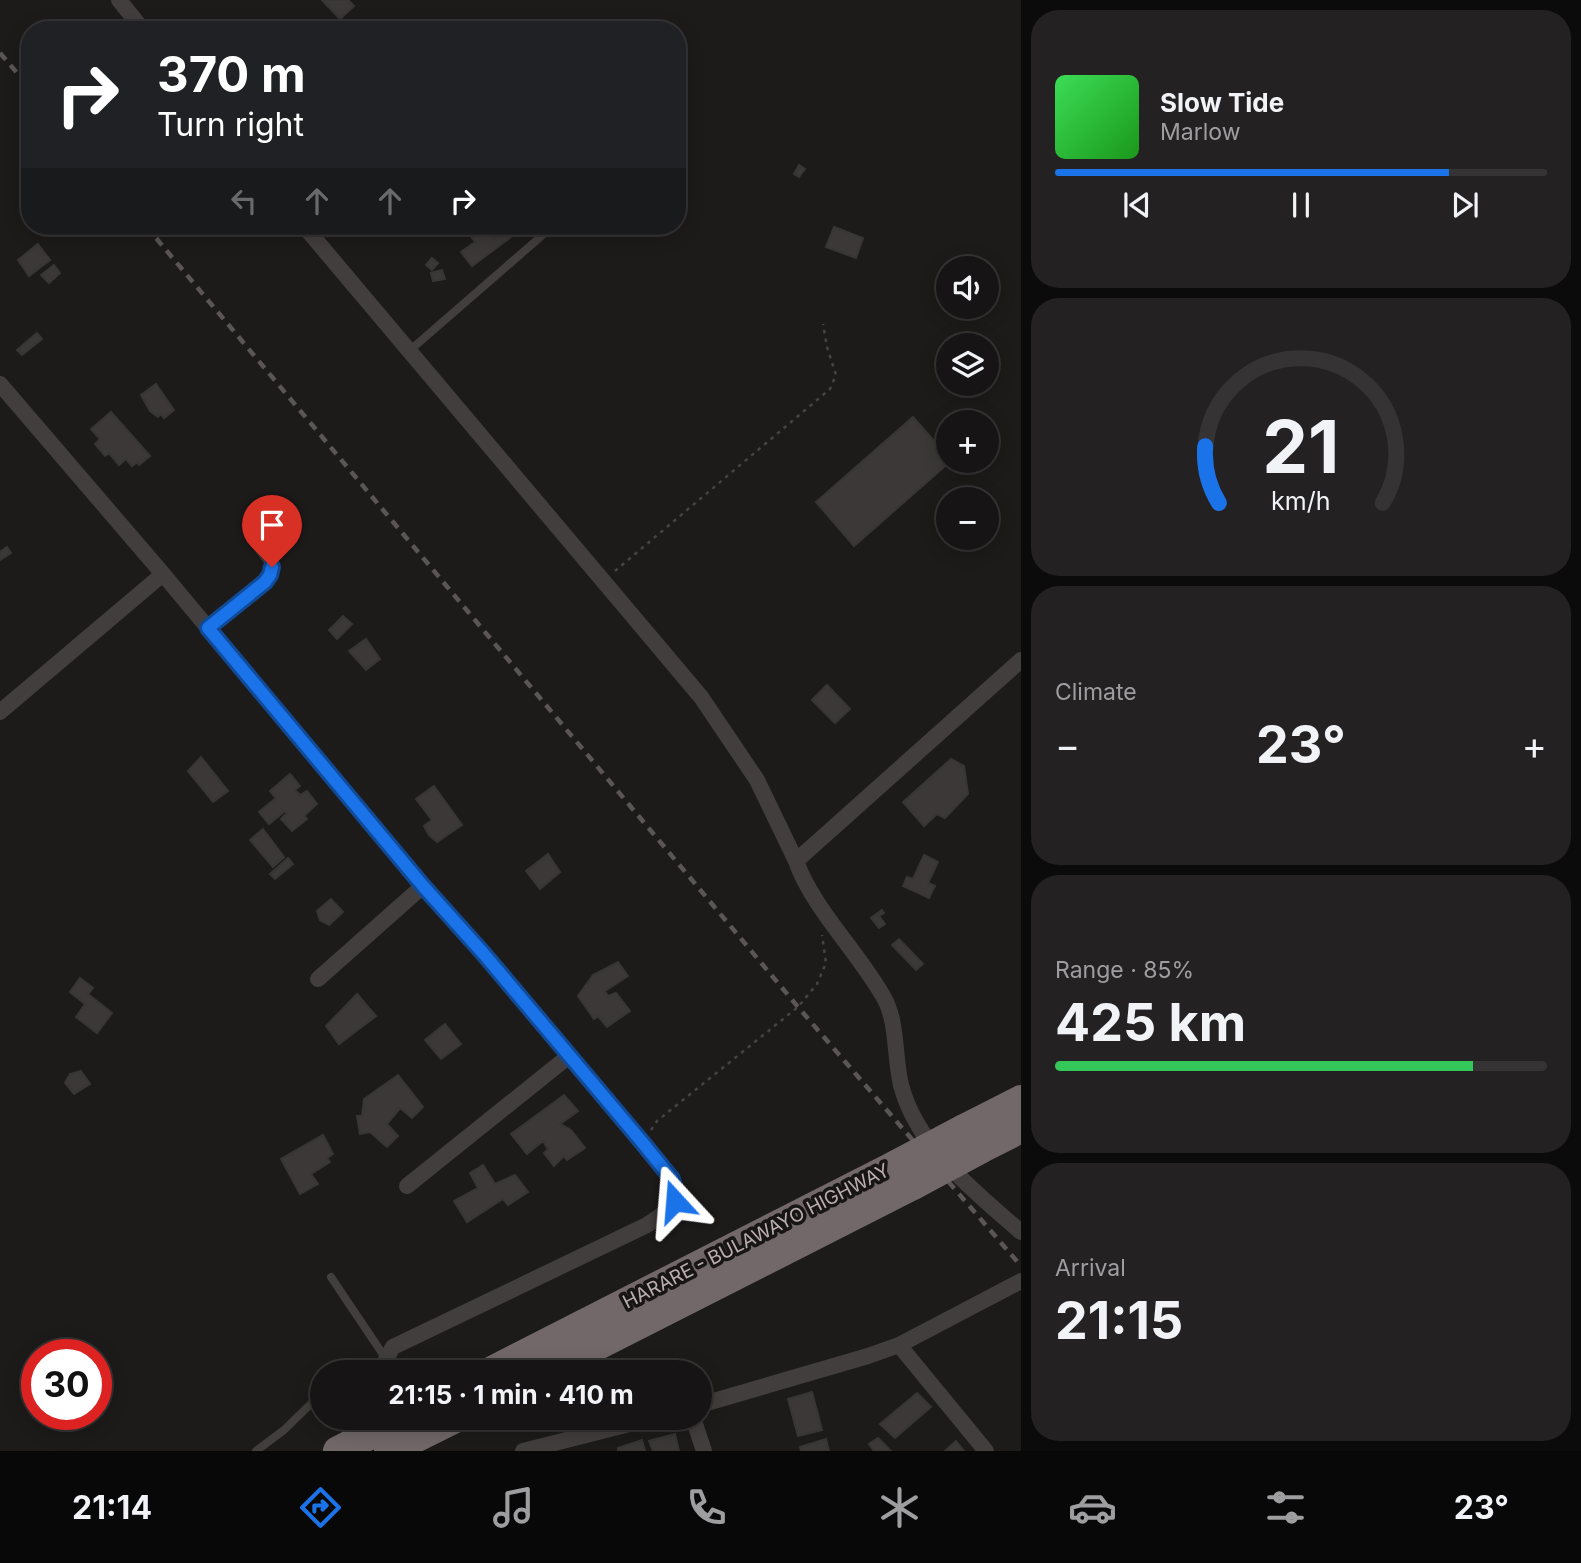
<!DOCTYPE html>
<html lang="en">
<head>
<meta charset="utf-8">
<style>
  :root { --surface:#161414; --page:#232122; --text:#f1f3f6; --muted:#9e9ea0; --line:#353334; --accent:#1a73e8 }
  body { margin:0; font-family:Inter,sans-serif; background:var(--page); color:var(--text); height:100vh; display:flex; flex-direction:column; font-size:26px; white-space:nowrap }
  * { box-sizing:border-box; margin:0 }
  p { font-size:23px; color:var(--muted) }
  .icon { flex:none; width:38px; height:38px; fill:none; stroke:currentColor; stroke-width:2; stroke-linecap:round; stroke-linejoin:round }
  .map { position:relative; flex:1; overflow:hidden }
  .details { display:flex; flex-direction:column; gap:10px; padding:10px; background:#0c0b0b; width:560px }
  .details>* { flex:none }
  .guide { position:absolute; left:21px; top:21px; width:665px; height:214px; border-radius:28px; box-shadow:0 4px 18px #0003,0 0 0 2px var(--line); background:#202124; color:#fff; overflow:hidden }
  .controls { position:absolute; left:936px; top:256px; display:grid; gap:14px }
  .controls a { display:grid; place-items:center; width:63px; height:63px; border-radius:50%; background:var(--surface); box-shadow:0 4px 18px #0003,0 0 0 2px var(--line); font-size:35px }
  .speed { position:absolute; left:21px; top:1339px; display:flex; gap:14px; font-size:35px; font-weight:700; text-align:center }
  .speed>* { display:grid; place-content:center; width:91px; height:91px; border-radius:50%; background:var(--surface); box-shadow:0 4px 18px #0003,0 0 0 2px var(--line); line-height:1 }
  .speed .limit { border:10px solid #d22; background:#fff; color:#111 }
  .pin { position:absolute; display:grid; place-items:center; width:60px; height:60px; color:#fff; margin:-72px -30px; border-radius:50% 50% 50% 0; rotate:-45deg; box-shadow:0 0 7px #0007 }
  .pin .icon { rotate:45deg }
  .me { position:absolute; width:77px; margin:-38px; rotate:341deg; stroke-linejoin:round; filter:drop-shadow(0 0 5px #0008) }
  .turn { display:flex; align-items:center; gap:24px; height:147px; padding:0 21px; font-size:32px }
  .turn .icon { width:91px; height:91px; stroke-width:2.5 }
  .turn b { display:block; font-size:49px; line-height:60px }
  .lanes { display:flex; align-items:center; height:66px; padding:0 21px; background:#0003; justify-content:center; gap:35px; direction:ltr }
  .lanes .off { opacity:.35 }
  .big { font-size:52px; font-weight:700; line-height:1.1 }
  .details .card { flex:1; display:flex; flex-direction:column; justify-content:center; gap:10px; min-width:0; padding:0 24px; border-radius:28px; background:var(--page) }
  .details .dial { align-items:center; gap:0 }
  .dial svg { height:182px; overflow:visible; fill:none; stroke:var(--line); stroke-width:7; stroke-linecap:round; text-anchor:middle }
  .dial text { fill:var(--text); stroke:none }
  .song { display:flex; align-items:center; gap:21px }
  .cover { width:84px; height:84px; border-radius:10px; background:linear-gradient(135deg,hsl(130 70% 55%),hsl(120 70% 35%)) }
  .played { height:7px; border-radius:4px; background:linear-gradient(90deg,var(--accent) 80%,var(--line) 80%) }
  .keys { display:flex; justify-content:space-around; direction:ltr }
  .heat { display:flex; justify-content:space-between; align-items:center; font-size:38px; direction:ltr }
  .charge { height:10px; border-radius:5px; background:linear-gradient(90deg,#34c759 85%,var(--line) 0) }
  .trip { position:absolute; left:310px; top:1360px; width:402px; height:70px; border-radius:35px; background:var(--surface); box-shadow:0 4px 18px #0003,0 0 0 2px var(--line); font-weight:700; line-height:70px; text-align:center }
  .menu { display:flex; height:112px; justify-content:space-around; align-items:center; background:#090808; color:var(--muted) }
  .menu .icon { width:49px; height:49px }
  .menu .selected { color:var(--accent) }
  .menu b { font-size:32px; color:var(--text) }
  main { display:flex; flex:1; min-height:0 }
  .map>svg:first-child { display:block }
  .building { fill:#3c3838; stroke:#383535; stroke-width:2 }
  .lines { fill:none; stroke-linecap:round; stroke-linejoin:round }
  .path { stroke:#484242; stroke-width:2.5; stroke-dasharray:3.5 5; stroke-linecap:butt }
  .lane { stroke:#433e3e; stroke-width:8 }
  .street { stroke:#433e3e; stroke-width:16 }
  .highway { stroke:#726869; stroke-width:30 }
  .rail { stroke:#5c5555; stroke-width:4.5; stroke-dasharray:9 7; stroke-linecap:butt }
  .highway-bridge { stroke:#726869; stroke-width:30 }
  .route-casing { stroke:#114b97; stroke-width:18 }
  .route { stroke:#1a73e8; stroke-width:12 }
  .labels { text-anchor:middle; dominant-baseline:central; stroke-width:7; stroke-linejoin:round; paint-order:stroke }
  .street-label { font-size:19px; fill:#bbaeb0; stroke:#181615 }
</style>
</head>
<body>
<main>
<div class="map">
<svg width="1021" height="1451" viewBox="0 0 1021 1451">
  <rect width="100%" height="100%" fill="#1d1b1a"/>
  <!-- building -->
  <path class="building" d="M322,0H348L354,6L340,19Z
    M799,165L805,169L799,177L794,174Z
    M450,226H485L494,239L512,226H526L472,266L461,252L475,242L465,228L456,234Z
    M834,227L863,238L856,258L826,247Z
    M38,244L50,260L29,276L18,260Z
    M432,258L438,263L432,270L426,265Z
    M54,265L60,273L49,283L41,275Z
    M442,270L445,279L433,281L431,273Z
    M37,333L42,339L22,355L17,350Z
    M156,384L174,410L164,418L161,414L158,417L150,411L141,395Z
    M111,412L150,456L139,465L137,462L132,466L126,459L119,465L109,453L105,456L95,444L100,439L91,429Z
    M913,417L948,457V460L951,461L854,546L816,502Z
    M7,547L11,553L0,560V552Z
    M343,616L352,624L337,639L329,630Z
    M366,639L380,659L366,670L349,651Z
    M827,685L850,709L835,723L812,700Z
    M201,757L228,791L213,802L188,771Z
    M951,759L964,766L968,794L945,818L937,814L924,826L903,802Z
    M290,774L300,786L295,790L300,795L307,791L317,804L304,816L307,819L292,831L281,819L287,813L285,811L269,824L259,812L276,798L270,791Z
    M434,786L462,825L437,842L429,835L424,826L432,820L416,799Z
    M263,829L284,857L273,867L250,840Z
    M548,854L560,872L540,889L526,871Z
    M924,855L938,862L928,883L935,886L929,898L903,886L907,877L913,879Z
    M288,858L293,864L275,879L270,874Z
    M331,899L343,912L329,925L320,920L317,911Z
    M882,910L884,913L879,916L885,924L879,928L871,918Z
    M899,939L923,964L916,970L892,945Z
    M618,962L628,976L605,991L608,996L616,993L630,1011L607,1027L598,1016L594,1019L578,996L593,975Z
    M80,978L93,988L88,994L112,1013L97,1033L76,1017L85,1004L70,992Z
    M357,994L376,1016L339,1044L326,1026Z
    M445,1024L461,1044L441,1059L425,1040Z
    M81,1071L90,1084L74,1094L65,1083L70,1074Z
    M398,1075L423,1107L412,1118L400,1108L387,1124L398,1136L387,1147L370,1132L360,1134L357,1116H362L364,1099Z
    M564,1095L578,1111L560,1124L571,1130L585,1148L567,1160L564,1156L554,1166L544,1153L548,1149L543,1141L527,1154L511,1134Z
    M323,1135L333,1154L327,1158L330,1162L311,1174L318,1184L300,1194L281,1159Z
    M483,1165L495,1184L515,1175L528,1192L508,1205L503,1199L467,1222L454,1201L478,1188L470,1173Z
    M812,1392L822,1430L798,1436L788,1399Z
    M917,1393L931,1407L895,1438L880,1424Z
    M675,1434L679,1451H653L649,1441Z
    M878,1438L891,1451H874L869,1444Z
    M826,1439L829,1451H801L800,1447Z
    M642,1440L645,1451H618V1448Z
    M956,1441L964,1451H945Z"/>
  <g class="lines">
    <!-- path -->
    <path class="path" d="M615,571L830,389L836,375L827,347L823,324
      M651,1130L657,1121L798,1007L817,984L826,963L822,935"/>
    <!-- lane -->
    <path class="lane" d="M408,352L553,226
      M208,628L265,582L270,575L272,567L256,546
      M331,1277L386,1359L358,1372
      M256,1451L284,1430L322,1393"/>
    <!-- street -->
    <path class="street" d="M119,0L143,30
      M304,226L701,697L757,780L796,861L1021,660
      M0,384L163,574L0,712
      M163,574L423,886L483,953L672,1179C682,1205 666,1212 647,1225L393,1347L386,1359L394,1372
      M796,861C812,907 858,952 883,996C898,1021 894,1056 901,1085C917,1147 974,1191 1021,1232
      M318,979L423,886
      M407,1186L569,1056
      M899,1345L986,1451
      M700,1405L868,1356L899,1345L1021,1281
      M693,1418L704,1451
      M523,1451L653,1418"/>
    <!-- highway -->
    <path class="highway" d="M964,1129L1021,1100
      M980,1149L1021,1128
      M490,1372L896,1165
      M545,1372L913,1185
      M338,1451L402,1418
      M389,1451L455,1418"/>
    <!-- rail -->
    <path class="rail" d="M0,53L30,88
      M146,226L798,1007L1021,1266"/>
    <!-- highway-bridge -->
    <path class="highway-bridge" d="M896,1165L964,1129
      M913,1185L980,1149"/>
  </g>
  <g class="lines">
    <!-- route casing -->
    <g class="route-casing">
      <path id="route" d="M272,567L270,575L265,582L208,628L423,886L483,953L642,1142L672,1179L676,1192L675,1201"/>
    </g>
    <!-- route -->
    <use href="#route" class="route"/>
  </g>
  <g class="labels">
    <!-- street labels -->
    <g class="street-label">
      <text transform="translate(756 1236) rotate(-27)">HARARE - BULAWAYO HIGHWAY</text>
    </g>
  </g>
</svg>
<div class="controls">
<a><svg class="icon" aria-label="sound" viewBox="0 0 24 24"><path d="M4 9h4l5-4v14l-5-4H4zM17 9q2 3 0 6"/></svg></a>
<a><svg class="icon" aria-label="layers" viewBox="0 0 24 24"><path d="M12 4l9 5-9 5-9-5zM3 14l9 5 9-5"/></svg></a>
<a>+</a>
<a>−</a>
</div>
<div class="speed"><div class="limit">30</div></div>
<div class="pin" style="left:272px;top:567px;background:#d93025"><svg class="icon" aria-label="arrive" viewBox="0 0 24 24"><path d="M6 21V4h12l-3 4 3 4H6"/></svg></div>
<svg class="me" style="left:675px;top:1201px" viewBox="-20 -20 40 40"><path d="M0-17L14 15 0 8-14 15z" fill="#1a73e8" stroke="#fff" stroke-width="4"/></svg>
<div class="trip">21:15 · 1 min · 410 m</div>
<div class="guide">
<div class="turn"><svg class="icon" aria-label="right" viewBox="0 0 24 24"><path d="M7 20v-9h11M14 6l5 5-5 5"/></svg><div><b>370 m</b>Turn right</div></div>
<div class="lanes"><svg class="icon off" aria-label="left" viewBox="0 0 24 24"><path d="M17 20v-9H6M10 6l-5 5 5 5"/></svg><svg class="icon off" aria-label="ahead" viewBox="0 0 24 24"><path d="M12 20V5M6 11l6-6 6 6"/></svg><svg class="icon off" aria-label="ahead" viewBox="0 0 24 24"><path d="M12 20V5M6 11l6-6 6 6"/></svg><svg class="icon" aria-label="right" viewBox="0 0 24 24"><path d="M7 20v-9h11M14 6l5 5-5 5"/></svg></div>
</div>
</div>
<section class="details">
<div class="card">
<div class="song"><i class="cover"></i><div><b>Slow Tide</b><p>Marlow</p></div></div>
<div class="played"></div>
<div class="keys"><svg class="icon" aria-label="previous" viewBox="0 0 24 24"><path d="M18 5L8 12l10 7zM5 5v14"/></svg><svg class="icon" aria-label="pause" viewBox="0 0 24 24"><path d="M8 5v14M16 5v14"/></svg><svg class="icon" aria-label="next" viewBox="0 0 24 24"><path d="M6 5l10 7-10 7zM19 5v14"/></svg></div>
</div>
<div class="card dial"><svg viewBox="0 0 100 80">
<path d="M14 69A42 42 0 1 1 86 69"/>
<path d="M14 69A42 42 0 0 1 8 44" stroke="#1a73e8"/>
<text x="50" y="56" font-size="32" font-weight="700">21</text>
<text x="50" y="72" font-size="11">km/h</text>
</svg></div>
<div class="card"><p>Climate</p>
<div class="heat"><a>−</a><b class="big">23°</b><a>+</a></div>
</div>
<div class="card"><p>Range · 85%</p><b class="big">425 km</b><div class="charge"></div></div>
<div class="card"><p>Arrival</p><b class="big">21:15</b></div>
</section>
</main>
<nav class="menu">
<b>21:14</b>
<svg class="icon selected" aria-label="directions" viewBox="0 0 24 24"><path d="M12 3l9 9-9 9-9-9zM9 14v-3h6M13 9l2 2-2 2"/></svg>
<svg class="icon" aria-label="music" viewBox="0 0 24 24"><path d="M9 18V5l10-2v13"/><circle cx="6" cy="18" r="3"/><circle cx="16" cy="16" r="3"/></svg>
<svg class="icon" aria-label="phone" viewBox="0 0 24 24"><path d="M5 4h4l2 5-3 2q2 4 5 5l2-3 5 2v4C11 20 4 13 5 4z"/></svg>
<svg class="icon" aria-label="climate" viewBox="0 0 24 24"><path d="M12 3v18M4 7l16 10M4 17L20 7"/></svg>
<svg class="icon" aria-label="car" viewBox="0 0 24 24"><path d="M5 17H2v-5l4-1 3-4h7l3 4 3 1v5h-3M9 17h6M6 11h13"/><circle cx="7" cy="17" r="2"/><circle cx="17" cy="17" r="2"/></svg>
<svg class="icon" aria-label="filters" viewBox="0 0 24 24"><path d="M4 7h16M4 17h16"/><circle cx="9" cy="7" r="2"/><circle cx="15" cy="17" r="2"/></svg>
<b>23°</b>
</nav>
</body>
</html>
